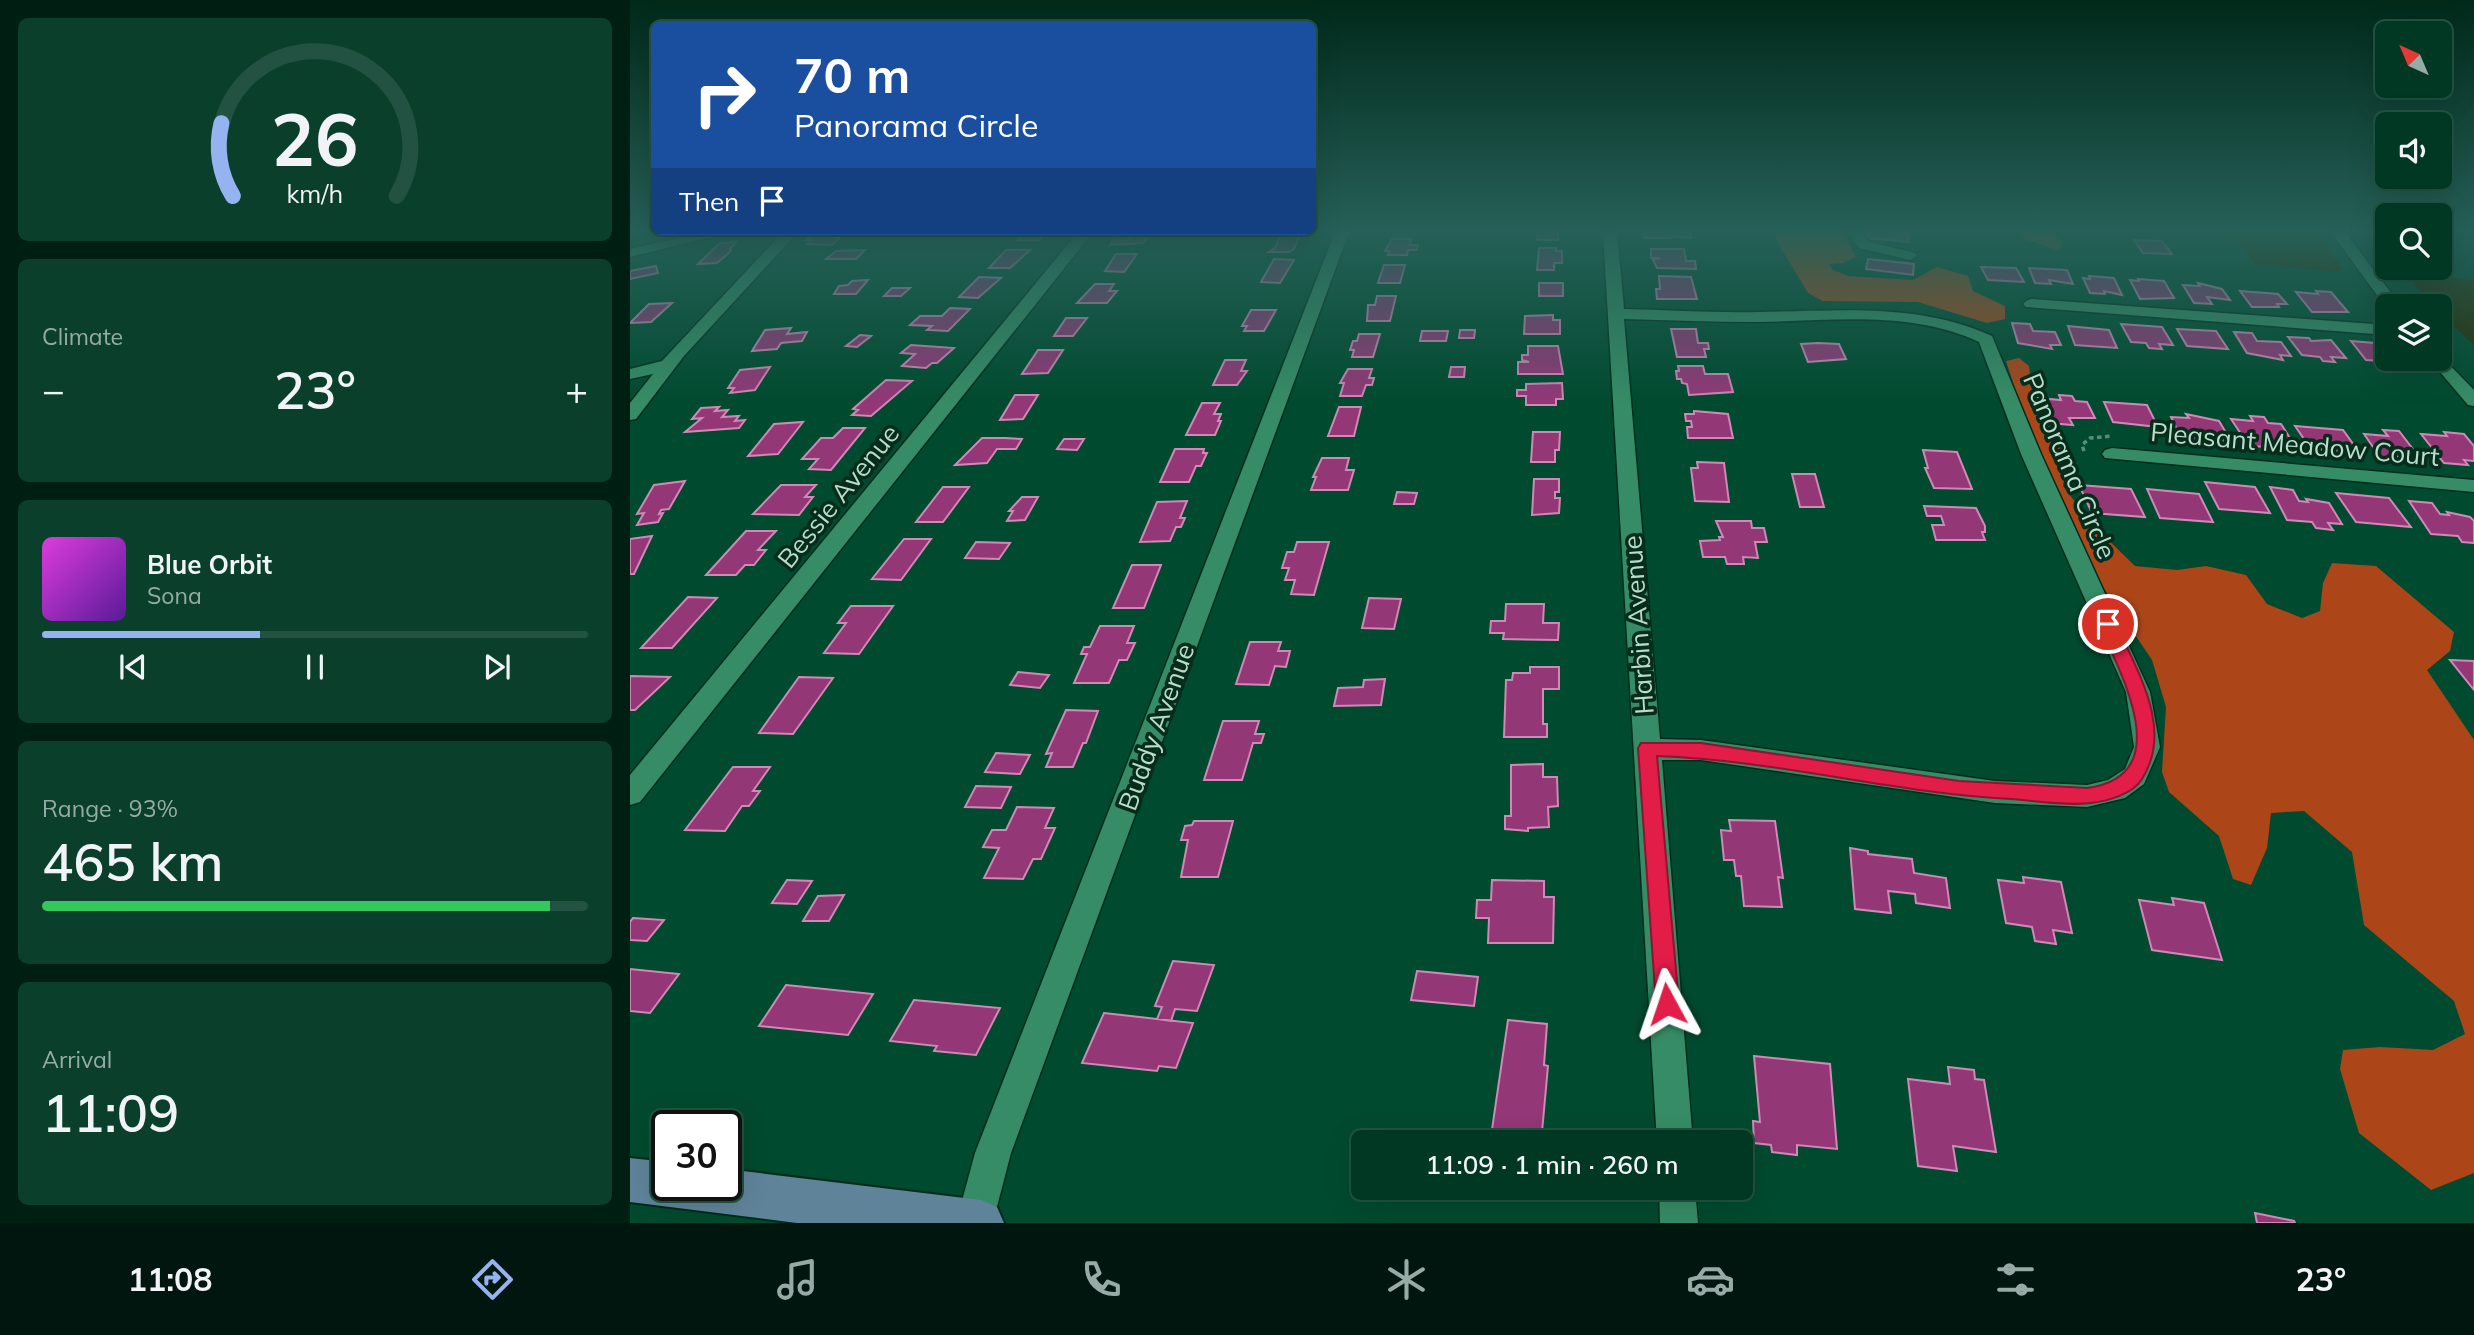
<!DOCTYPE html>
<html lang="en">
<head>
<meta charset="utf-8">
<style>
  :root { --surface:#003823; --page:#0a3f2b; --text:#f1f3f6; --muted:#95aca6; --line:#225241; --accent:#95b2f1 }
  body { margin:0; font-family:Mulish,sans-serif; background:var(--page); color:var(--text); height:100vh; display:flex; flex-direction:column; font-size:26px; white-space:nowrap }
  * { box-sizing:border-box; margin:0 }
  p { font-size:23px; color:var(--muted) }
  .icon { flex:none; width:38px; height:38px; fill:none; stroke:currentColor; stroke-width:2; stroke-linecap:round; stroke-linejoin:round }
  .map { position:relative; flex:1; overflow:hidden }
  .side { display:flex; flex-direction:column; gap:18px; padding:18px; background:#001f13; width:630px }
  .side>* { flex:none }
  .banner { position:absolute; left:21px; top:21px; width:665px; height:214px; border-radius:10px; box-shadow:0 7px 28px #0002,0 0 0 2px var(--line); background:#1a4fa0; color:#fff; overflow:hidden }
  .needle { width:46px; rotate:316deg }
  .controls { position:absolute; left:1745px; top:21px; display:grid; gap:14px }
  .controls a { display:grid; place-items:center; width:77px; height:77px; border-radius:10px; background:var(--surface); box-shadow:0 7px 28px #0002,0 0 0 2px var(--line); font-size:35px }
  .speed { position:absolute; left:21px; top:1110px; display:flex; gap:14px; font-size:35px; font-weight:700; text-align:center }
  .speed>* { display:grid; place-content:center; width:91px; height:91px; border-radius:50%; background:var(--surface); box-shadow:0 7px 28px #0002,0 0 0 2px var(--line); line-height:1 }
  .speed .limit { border:4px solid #111; border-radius:10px; background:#fff; color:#111 }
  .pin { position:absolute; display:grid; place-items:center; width:60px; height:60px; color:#fff; margin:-30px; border:4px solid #fff; border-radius:50%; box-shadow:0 2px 7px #0007 }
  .me { position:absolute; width:77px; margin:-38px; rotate:355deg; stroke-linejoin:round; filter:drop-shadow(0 0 5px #0008) }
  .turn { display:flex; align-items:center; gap:24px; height:147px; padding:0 28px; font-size:32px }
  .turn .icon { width:91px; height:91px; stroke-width:2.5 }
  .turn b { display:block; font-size:49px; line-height:60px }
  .then { display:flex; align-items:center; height:66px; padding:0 28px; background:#0003; gap:14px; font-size:26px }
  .big { font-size:52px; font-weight:600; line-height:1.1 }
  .side .tile { flex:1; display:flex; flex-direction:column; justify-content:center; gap:10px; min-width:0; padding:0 24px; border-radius:10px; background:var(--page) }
  .side .dial { align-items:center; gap:0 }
  .dial svg { height:182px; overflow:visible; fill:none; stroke:var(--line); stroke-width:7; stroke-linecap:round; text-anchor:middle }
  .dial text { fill:var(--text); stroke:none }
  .song { display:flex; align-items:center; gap:21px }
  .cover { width:84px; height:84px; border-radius:10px; background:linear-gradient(135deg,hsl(300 70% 55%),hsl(270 70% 35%)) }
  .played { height:7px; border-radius:4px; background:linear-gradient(90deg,var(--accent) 40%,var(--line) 40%) }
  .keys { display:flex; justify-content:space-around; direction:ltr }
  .heat { display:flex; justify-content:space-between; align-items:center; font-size:38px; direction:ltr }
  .charge { height:10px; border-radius:5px; background:linear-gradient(90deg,#34c759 93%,var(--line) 0) }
  .trip { position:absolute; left:721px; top:1130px; width:402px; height:70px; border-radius:10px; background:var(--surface); box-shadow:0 7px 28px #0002,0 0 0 2px var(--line); font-weight:600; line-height:70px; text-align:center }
  .tab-bar { display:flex; height:112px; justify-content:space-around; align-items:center; background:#00160e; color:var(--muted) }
  .tab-bar .icon { width:49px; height:49px }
  .tab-bar .selected { color:var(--accent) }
  .tab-bar b { font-size:32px; color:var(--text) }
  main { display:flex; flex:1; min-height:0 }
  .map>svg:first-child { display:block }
  .forest { fill:#ac4619 }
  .water { fill:#2e2900 }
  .building { fill:#933777; stroke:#ce89b5; stroke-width:2 }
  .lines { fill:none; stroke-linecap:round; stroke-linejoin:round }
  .minor-casing { stroke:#002d1b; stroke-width:3 }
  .major-casing { stroke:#002d1b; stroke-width:4 }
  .path { stroke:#568f77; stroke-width:3.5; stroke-dasharray:4.5 3.5; stroke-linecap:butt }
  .minor { fill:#368c66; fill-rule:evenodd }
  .major { fill:#5f849a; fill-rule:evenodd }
  .route { fill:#e11d48; stroke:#92132f; stroke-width:2 }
  .labels { text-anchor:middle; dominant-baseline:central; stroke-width:7; stroke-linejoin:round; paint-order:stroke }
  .street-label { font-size:26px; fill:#b7dec9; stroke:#072c1c }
</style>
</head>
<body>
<main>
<section class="side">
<div class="tile dial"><svg viewBox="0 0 100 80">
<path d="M14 69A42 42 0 1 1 86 69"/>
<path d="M14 69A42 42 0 0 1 9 37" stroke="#95b2f1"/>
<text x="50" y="56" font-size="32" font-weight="700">26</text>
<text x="50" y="72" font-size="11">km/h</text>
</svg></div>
<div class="tile"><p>Climate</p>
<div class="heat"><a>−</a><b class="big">23°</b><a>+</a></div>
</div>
<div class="tile">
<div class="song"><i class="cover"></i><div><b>Blue Orbit</b><p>Sona</p></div></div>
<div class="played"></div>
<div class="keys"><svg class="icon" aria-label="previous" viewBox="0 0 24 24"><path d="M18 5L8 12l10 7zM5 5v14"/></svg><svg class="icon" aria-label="pause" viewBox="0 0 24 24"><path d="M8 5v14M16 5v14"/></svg><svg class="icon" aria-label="next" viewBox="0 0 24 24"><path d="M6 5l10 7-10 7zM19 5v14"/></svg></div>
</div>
<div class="tile"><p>Range · 93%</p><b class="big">465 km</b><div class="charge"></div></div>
<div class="tile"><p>Arrival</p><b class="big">11:09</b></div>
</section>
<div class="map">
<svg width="1844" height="1223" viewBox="0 0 1844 1223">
  <rect width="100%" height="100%" fill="#004a2f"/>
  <!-- forest -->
  <path class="forest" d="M1148,232H1213L1226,257L1213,263L1199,264L1203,270L1218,276L1283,280L1307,267L1338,276L1343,291L1375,306V319L1357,323L1288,302L1193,301L1178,293L1145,238Z
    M1423,232L1432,244L1428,250L1394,239L1389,233Z
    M1389,358L1399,366L1402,392L1417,425L1431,435L1439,455L1433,486L1461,523L1505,566L1547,570L1576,566L1616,575L1637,604L1672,618L1690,611L1693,583L1702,563L1746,566L1824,632L1820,651L1797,670L1844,740V1173L1801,1190L1729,1133L1710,1069L1713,1050L1750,1047L1803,1050L1835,1034L1824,1001L1734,925L1722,852L1674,811L1641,813L1637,848L1621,885L1603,879L1589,836L1539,792L1532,772L1536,707L1522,660L1452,556L1388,397L1376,361Z"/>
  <!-- water -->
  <path class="water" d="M1598,232H1687L1713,270L1702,272L1625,264Z
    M1792,272L1844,281V345L1810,313V306H1804L1783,284L1781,278L1783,274Z"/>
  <!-- building -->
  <path class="building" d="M189,232H209L204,237H210L202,245L177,244L181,240H176L181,236Z
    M380,232H416L409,240H388L394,234Z
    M908,232H933L928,234V240H907Z
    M1014,232H1060L1061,238L1040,236V238H1014Z
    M1237,232L1278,233L1279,242L1237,238Z
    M502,235H519L513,243L480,245L483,240L497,241Z
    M651,235H670L664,249L659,252H639L645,248Z
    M762,239H781L779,245H788L787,250H778L777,255H758L759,251H755Z
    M1504,240L1532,241L1542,254L1513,253Z
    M106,242L100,249L101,251L87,263L68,264L90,243Z
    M909,248H926V251H932V263H924V270H907Z
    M1021,249H1054L1056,261H1065L1066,269L1027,268L1023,260L1030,258H1021Z
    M235,250L226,259H196L206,251Z
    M376,250H400L380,268H359Z
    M486,254H507L494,272L475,271Z
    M644,259L664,260L650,283L631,282Z
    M1238,259L1284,264L1283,275L1236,269Z
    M754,265H775L770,283H748Z
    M26,266L28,273L0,279V271Z
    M1351,267L1386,268L1394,282L1358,280Z
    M1399,268L1437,270L1443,284L1419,280L1421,284L1405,283Z
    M1029,276L1061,277L1067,299H1027L1026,289H1030Z
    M1459,276L1484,278L1492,295L1474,291L1475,294L1460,293L1453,278L1460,279Z
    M349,277L371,278L348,298L329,297Z
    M1508,279L1534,281L1544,298L1510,299L1500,280L1509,281Z
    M238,280L226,294H204L209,286L218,285L222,281Z
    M909,283H933V296H909Z
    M1568,283L1592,289L1600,300L1577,297L1582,304L1564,303L1553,285L1570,286Z
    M465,284H484L479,291H487L477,303H447Z
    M262,288H280L271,296H254Z
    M1610,291L1648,294L1657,304H1647L1649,307H1622Z
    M1686,291L1701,292L1718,312H1682L1666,292L1688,294Z
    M747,296H766L760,321H737L738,305H745Z
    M42,303L21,322L0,323L19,304Z
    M320,308L340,309L318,331L297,330L302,326L280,325L290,316H312Z
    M621,310H646L634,331H614L617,326H612Z
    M923,315V320H930V334H894L895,316Z
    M436,318H457L443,336H424Z
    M1382,323L1400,324L1403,331L1425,332L1431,345H1420L1422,349L1388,343Z
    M1491,324L1532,327L1543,345L1529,344L1532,349L1519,348L1516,343L1501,342Z
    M1438,326L1479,330L1487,348L1445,345Z
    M161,328L157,334L177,332L172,341L151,343L147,349L122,351L135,330Z
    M1041,329H1066L1068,343H1078L1079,349H1074L1076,357H1047Z
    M1547,329L1586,331L1598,349L1557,346Z
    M830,330H845L844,338H829Z
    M792,331H818L816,341H790Z
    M1604,332L1622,333L1627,341L1651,342L1661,356L1650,355L1653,360L1617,353Z
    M729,334H750L743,357H722L724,350H720L723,341H727Z
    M230,335L241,336L227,347L216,346Z
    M1658,337L1679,338L1681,341L1701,340L1716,358L1701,357L1705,362L1693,361L1690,357L1672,355Z
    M1721,341L1757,344V359H1776L1780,363L1766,362L1770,367L1757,366L1753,361L1736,360Z
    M1188,343L1209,344L1216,359L1178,362L1171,344Z
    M281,345L324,348L307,363H302L296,368L272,366L285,354L271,353Z
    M898,346H928L933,374H888V362H899L892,360V355H898Z
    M408,350H433L418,373L392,374Z
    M595,360H616L611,371H617L607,385H583Z
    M1048,366H1073L1075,374H1098L1103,392L1059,395L1057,384L1052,383L1051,379H1047L1046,371H1049Z
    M140,367L125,390L100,393L104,388H98L110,370Z
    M821,367H835L834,377H819Z
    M718,369H742L739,378H744L742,385H736L732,396H710L714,383H710Z
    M256,380L282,381L241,416L222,415L228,410L223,409Z
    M932,383L933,399H926V405H896V396H887V390H896V384Z
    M385,395H408L393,419L370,420Z
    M1429,395L1442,396L1445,401L1457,402L1465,418H1439L1443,425L1419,423L1408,398L1431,400Z
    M1474,402L1517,405L1528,427L1483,422Z
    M572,403H590L584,414H591L588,421H591L585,435H556Z
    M89,407L85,411L98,410L92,417L109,416L105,421L115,420L109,428L55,432L72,418L62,419L71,408Z
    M709,407H731L724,436H698Z
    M1064,411L1098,414L1103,438H1058L1057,427H1062L1061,421H1056L1055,414H1064Z
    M1556,414L1589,421L1601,441L1576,439L1570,435L1573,442L1552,440L1541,417L1559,418Z
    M1620,416L1634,417L1638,423L1651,424L1662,441H1636L1639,447L1619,446L1601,419L1623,421Z
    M173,422L148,454L118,456L144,424Z
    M1665,426L1713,430L1732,456L1718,455L1715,451L1681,449Z
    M213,428H235L201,470L179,469L188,459H172L191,438H203Z
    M1753,430L1769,431L1789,457H1750L1734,434L1758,436Z
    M903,432H930L929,450H925V462H901Z
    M1814,432L1834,434L1844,446V461L1834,460L1838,465L1814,463L1791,434L1817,436Z
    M352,438H375L392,439L386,449H367L357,463L325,465Z
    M434,439H454L447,450L427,449Z
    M545,449H574L573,453H577L571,466H566L559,482H530Z
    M1293,450L1327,452L1342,489L1304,488L1295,468H1298Z
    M692,458H719L716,470H724L718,490H681L686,477H683Z
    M1067,462L1094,463L1099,502L1065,501L1061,468H1068Z
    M1162,474H1185L1194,507H1170Z
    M904,479H929V492H925V498H930L929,513L902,515Z
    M55,481L39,509L31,510L29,514L33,513L28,522L7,525L14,513L7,514L24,485Z
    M1575,482L1625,487L1640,513L1589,509Z
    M151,485H186L175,497H183L169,515L123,514Z
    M1449,485L1501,489L1515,517L1462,513Z
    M313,487H339L313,522H286Z
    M1640,487L1663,490L1669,501L1678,502L1676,499L1699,503L1712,524L1698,523L1703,530L1686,528L1682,522L1657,520Z
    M1517,489L1569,494L1583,522L1530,518Z
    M767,492L787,493L784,504H764Z
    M1706,493L1759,498L1781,527L1726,522Z
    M392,497H408L395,520L377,521L383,511H379Z
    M557,501L550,518H555L551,527H546L540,541L510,542L527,502Z
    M1779,501L1802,503L1810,514L1819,515L1817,512L1840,517L1844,521V543L1832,542L1828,536L1801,534Z
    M1294,506L1346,508L1355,526V532H1352L1355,540H1306L1302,525H1314L1311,516H1297Z
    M1086,521H1121L1122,528H1134L1137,542H1125L1128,558L1113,557L1114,564H1097L1095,557H1073L1070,541L1090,540L1089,537H1093Z
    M116,531H146L128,550H136L124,565H115L106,575H76Z
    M22,536L4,574H0V539Z
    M274,539H301L271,580L242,579Z
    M346,542L380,543L369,559L335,558Z
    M667,542H699L684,595L661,594L665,580H655L659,568H652L657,552H664Z
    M502,565H531L514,608H483Z
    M58,597L87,598L42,648H11Z
    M739,598L771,599L764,629L732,628Z
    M876,604H914L913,623H929L928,640L873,639L874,633H860L861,621H875Z
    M221,606H263L229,654L194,653L216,623H208Z
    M470,626H504L497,643H505L497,660H489L479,683H444L457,654H451L454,647H460Z
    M620,642H651L648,651H660L656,667L645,666L639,685L606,684Z
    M1820,660L1844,661V690Z
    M900,667H929V689H913V724H917V737H874L876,680H882L883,673H900Z
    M388,672L419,675L410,688L380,685Z
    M0,676L40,677L5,710H0Z
    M169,677L203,678L163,734L129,733Z
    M755,679L751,705L704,706L708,688L733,687L734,680Z
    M436,710L468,711L456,743H453L443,767H416L422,753L416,754Z
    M593,721H629L625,734H634L631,743H623L612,780H574Z
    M366,753L400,755L390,774L355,772Z
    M913,764V777H927L928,806L918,807L919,827L898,828V831L875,829V816H881V765Z
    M103,767H140L123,791H130L119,806H112L95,831L55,830Z
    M346,786L381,787L371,808L335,807Z
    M387,807L424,808L415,828H425L411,859H403L393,879L354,878L369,848L353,847L362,830H376Z
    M1099,820L1145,821L1153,878L1148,877L1152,907L1114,906L1111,876H1106L1104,860H1094L1091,830L1101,831Z
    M564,821H603L588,877H551L558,840H551L555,826L562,825Z
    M1220,848L1238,851V854L1282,859L1284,873L1316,878L1320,908L1286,903L1285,894L1258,891L1261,913L1225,909Z
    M1393,877L1431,882L1442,933L1423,930L1426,944L1405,941L1402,927L1376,923L1368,880L1394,883Z
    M157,880L182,881L167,904L142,903Z
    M862,880L914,881V897H924L923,943H858L859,918H846L847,900H861Z
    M214,895L199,921H173L188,896Z
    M1542,898L1574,903L1592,960L1522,950L1509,900L1544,905Z
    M3,918L34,920L17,941L0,940V922Z
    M543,961L584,965L567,1011L545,1009L541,1021L527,1019L532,1007L525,1006Z
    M0,969L49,974L20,1013L0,1011Z
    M787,971L848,977L844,1006L781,1000Z
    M156,985L243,994L218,1035L129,1026Z
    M284,1000L370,1008L346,1055L304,1051L307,1046L260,1041Z
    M474,1013L563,1023L546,1068L529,1066L527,1071L452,1063Z
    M878,1020L917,1024L914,1065L918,1066L911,1143H860Z
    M1124,1056L1200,1064L1207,1149L1167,1145V1155L1142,1152L1141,1145L1124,1143L1123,1121L1130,1122Z
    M1318,1067L1344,1070L1345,1079L1354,1080L1366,1152L1323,1146L1327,1171L1288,1166L1278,1079L1320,1084Z
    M1625,1213L1664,1221L1665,1223H1627Z"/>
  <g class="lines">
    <!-- minor casing -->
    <g class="minor-casing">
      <path id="minor" d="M74,232H101L0,257V249Z
        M153,232H168L54,356L6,419L0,420V403L23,374L0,379V369L32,361Z
        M448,232H463L10,802L0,805V775Z
        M705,232H719L381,1153L363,1222L326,1223L345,1153Z
        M973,232H987L994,309C1038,310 1084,313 1128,312C1207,311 1288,302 1362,336L1411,454L1520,692L1530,747L1514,784L1495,798L1457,807L1365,803L1071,760H1032L1063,1143H1027ZM994,319C1039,320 1083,322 1128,322C1202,321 1280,310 1349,342L1391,454L1496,692L1504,747L1495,769L1478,780L1457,785L1365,781L1071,740L1030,739Z
        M1216,232H1231L1239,242L1285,253L1287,256L1280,260L1229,248Z
        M1701,232H1715L1771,306H1757V309Z
        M1401,299L1757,325V335L1396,307L1393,304L1396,301Z
        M1810,355L1844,390V406L1838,405L1799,359H1810Z
        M1482,448L1844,480V492L1475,458L1472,454L1475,450Z
        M1029,1188H1065L1068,1223H1030Z"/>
    </g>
    <!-- major casing -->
    <g class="major-casing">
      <path id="major" d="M0,1158L37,1162V1185H96V1169L351,1200L367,1207L374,1223H167L0,1202Z"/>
    </g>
    <!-- path -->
    <path class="path" d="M1454,451L1452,445L1460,438L1483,436"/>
    <!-- minor -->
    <use href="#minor" class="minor"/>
    <!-- major -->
    <use href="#major" class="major"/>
  </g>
  <!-- sky -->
  <linearGradient id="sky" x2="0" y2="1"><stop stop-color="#00291a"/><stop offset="0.57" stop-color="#266058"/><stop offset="1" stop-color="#266058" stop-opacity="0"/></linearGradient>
  <rect width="1844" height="404" fill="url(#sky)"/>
  <!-- route -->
  <path class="route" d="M1478,618L1486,624C1507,671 1544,729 1512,779C1503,794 1478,801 1461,803C1435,806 1407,801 1381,799C1262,793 1146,760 1027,756L1049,1004L1045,1012L1037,1015L1029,1012L1026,1004L1008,748L1011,743H1071L1329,781L1457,788C1548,776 1491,674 1469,624Z"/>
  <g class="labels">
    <!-- street labels -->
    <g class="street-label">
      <text transform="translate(1665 444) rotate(5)">Pleasant Meadow Court</text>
      <text transform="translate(1440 466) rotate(67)">Panorama Circle</text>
      <text transform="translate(208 496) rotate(-51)">Bessie Avenue</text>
      <text transform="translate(1008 625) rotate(-94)">Harbin Avenue</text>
      <text transform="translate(526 727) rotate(-70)">Buddy Avenue</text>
    </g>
  </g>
</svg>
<div class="controls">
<a><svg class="needle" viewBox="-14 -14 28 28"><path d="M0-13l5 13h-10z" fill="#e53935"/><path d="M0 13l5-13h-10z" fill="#95aca6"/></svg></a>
<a><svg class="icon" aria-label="sound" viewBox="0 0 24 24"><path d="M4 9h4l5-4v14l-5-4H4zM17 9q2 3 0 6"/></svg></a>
<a><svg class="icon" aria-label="search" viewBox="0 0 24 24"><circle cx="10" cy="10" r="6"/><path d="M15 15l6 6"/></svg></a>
<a><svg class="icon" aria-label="layers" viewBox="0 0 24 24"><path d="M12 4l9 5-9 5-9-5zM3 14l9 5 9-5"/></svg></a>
</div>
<div class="speed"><div class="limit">30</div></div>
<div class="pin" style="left:1478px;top:624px;background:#d93025"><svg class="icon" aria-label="arrive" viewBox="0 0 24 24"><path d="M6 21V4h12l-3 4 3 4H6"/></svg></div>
<svg class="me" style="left:1037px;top:1004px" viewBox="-20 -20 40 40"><path d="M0-17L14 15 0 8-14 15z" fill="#e11d48" stroke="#fff" stroke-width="4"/></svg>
<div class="trip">11:09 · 1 min · 260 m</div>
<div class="banner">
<div class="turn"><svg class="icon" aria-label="right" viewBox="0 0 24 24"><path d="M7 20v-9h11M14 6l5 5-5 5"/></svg><div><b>70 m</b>Panorama Circle</div></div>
<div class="then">Then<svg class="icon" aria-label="arrive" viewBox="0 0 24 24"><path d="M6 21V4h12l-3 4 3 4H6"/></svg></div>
</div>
</div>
</main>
<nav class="tab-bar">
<b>11:08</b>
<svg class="icon selected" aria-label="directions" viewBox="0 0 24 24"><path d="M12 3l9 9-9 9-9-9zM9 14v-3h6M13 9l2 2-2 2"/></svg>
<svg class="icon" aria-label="music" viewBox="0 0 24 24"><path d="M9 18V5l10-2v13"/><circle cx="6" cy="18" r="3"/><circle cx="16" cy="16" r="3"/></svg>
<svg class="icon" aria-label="phone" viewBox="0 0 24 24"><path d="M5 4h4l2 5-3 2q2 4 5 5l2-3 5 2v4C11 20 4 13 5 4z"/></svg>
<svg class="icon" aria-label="climate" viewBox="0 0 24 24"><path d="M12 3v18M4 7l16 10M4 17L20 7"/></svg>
<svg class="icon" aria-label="car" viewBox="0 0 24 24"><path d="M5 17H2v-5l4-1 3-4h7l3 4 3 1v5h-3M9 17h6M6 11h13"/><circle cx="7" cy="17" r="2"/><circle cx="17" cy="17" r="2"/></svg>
<svg class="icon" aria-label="filters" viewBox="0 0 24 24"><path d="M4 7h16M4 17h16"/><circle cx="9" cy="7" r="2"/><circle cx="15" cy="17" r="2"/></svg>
<b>23°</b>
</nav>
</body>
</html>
